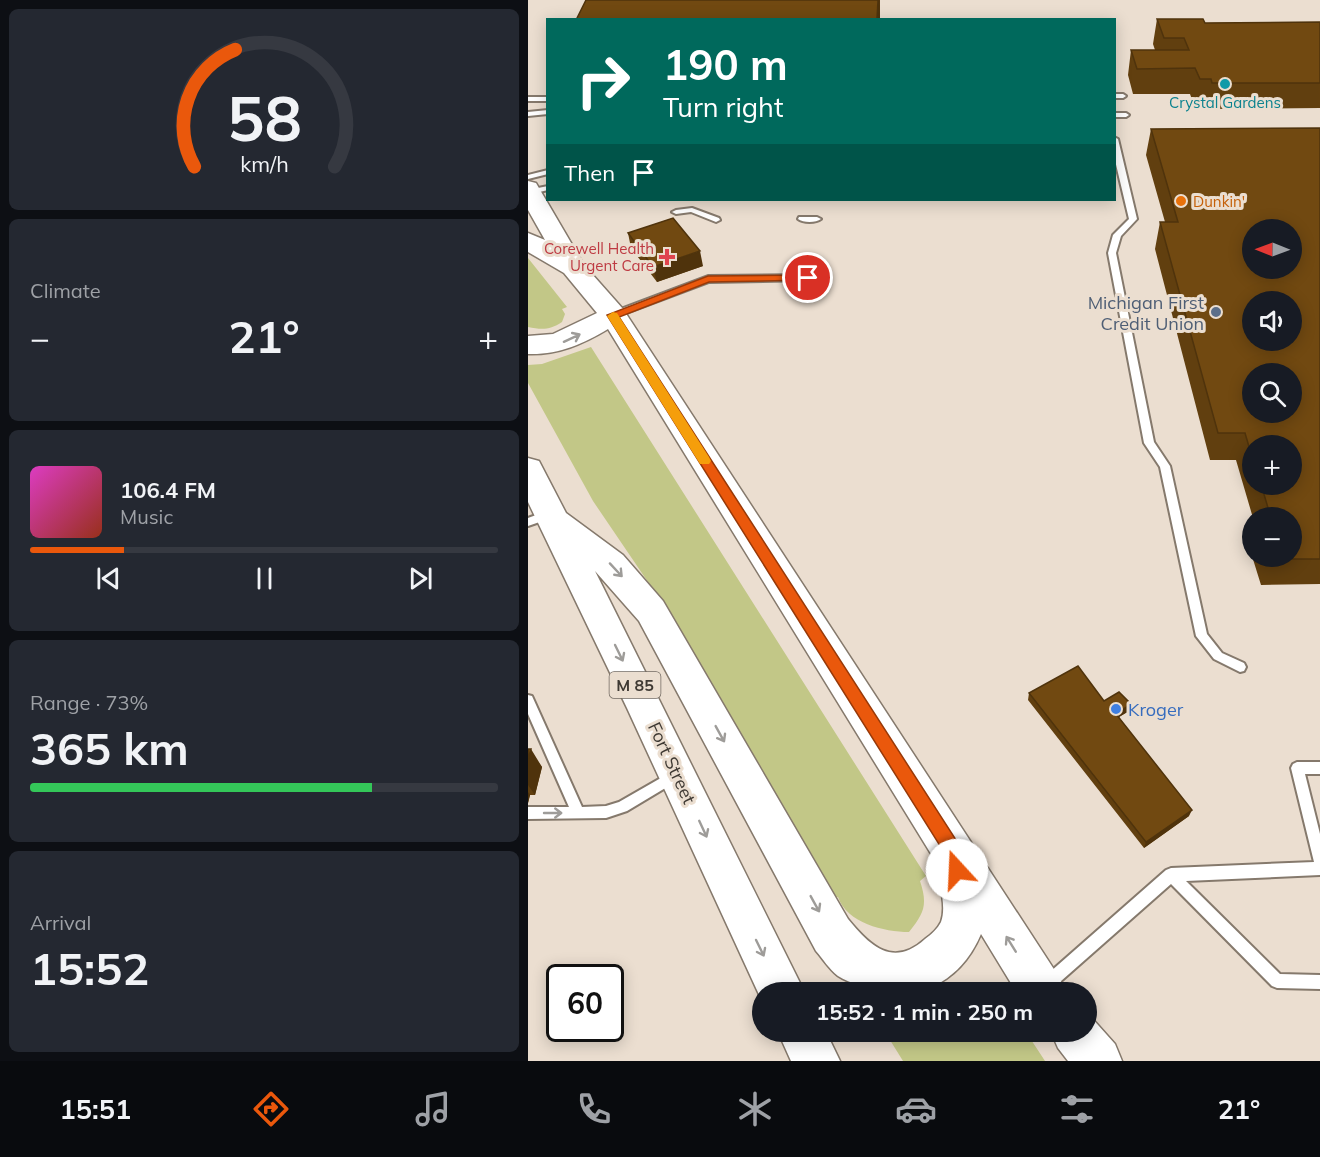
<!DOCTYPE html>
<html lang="en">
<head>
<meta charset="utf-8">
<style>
  :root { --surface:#171b24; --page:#242831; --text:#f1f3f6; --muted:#9ea1a6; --line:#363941; --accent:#ea580c }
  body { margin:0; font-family:Mulish,sans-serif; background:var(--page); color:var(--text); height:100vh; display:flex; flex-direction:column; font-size:22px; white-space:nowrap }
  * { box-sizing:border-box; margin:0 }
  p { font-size:20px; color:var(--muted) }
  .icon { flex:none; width:33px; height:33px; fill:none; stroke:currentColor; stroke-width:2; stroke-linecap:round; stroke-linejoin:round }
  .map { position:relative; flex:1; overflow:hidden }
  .panel { display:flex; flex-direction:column; gap:9px; padding:9px; background:#0d0f14; width:528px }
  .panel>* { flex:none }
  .guide { position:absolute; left:18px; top:18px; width:570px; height:183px; border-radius:0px; box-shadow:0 3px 15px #0003; background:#00695c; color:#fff; overflow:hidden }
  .needle { width:39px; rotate:271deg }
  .controls { position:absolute; left:714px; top:219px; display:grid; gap:12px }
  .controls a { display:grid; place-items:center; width:60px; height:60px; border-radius:50%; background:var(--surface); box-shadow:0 3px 15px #0003; font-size:30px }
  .speed { position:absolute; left:18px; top:964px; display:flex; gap:12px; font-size:30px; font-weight:700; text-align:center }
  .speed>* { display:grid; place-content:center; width:78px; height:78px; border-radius:50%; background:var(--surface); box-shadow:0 3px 15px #0003; line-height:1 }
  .speed .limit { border:3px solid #111; border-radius:9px; background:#fff; color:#111 }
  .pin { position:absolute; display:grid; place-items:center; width:51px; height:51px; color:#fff; margin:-26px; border:3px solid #fff; border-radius:50%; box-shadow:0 2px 6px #0007 }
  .me { position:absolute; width:66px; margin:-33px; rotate:340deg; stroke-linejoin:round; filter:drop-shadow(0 0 4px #0008) }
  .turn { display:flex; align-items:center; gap:21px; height:126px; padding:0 18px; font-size:27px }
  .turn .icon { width:78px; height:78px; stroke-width:2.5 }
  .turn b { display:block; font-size:42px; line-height:51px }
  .then { display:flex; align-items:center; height:57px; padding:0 18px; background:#0003; gap:12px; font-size:22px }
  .big { font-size:45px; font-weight:700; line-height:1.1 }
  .panel .tile { flex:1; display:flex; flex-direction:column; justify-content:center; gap:9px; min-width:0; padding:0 21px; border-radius:9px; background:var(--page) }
  .panel .dial { align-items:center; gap:0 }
  .dial svg { height:156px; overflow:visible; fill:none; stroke:var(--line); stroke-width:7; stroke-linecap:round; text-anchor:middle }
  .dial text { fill:var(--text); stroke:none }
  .song { display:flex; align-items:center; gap:18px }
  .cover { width:72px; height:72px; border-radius:9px; background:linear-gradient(135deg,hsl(310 70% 55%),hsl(10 70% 35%)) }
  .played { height:6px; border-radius:3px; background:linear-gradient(90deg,var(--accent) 20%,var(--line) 20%) }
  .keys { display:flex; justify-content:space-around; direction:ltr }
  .heat { display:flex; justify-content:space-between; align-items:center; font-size:33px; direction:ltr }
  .charge { height:9px; border-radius:4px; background:linear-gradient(90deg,#34c759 73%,var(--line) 0) }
  .trip { position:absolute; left:224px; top:982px; width:345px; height:60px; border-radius:30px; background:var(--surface); box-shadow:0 3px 15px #0003; font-weight:700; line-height:60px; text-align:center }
  .tabs { display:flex; height:96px; justify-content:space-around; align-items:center; background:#090b0e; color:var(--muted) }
  .tabs .icon { width:42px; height:42px }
  .tabs .current { color:var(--accent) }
  .tabs b { font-size:27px; color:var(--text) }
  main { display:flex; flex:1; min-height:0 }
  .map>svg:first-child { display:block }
  .green { fill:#c2c787 }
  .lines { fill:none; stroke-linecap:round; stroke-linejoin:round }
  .service-casing { stroke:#85796c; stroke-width:4 }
  .primary-casing { stroke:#85796c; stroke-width:3 }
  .service { fill:#fff; fill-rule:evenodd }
  .primary { fill:#fff; fill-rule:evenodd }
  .wall { fill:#613f0f; fill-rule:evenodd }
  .shaded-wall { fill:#4f330c }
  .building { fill:#714911; stroke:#4f330c; stroke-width:1.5; fill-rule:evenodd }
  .oneway { stroke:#9e9c99 }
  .route { fill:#ea580c; stroke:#983908; stroke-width:1.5 }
  .slow { fill:#f59e0b }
  .culture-dot { fill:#0f9aa8; stroke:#ebded0; stroke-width:2 }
  .food-dot { fill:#e8710a; stroke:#ebded0; stroke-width:2 }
  .health-dot { fill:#e0444e; stroke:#ebded0; stroke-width:2 }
  .service-dot { fill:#5c6f8a; stroke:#ebded0; stroke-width:2 }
  .shop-dot { fill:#3f7fe0; stroke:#ebded0; stroke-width:2 }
  .labels { text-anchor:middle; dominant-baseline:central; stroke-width:6; stroke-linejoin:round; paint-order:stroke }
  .far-culture-label { font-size:15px; fill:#0d838f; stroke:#ebded0 }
  .far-food-label { font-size:15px; fill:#c56008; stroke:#ebded0; text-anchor:start }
  .far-health-label { font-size:15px; fill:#be3a42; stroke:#ebded0; text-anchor:end }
  .shield { fill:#ebded0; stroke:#726a62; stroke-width:1.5 }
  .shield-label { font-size:16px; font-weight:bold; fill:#3e3933 }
  .service-label { font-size:18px; fill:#4e5e75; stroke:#ebded0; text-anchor:end }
  .shop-label { font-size:18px; fill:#366cbe; stroke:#ebded0; text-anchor:start }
  .street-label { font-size:18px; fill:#3e3933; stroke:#ebded0 }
</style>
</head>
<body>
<main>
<section class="panel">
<div class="tile dial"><svg viewBox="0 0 100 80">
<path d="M14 69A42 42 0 1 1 86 69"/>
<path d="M14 69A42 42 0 0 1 35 9" stroke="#ea580c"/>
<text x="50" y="56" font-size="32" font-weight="700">58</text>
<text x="50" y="72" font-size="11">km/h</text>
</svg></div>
<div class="tile"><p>Climate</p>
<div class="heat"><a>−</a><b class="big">21°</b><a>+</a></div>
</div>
<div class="tile">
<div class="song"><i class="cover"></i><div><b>106.4 FM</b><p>Music</p></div></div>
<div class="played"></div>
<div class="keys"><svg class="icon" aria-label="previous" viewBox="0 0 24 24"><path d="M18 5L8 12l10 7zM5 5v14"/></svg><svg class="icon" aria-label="pause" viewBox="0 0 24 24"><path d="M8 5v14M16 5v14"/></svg><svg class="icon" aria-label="next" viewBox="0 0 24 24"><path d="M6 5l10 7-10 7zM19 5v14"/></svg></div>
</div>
<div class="tile"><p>Range · 73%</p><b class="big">365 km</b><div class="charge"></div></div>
<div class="tile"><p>Arrival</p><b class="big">15:52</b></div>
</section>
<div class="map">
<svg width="792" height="1061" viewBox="0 0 792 1061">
  <rect width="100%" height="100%" fill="#ebded0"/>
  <!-- green -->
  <path class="green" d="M0,258L39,307L34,309L37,314L34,322C22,330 14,330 0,327Z
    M63,347L398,876L392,881C400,905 396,913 381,932C356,932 319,923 310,897L301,900L141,613L65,501L0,383V365L14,364Z
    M357,1032H498L517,1061H375Z"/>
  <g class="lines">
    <!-- service casing -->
    <g class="service-casing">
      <path id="service" d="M586,94H595L598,96L595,98H586Z
        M0,97H20V101H0Z
        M20,110V114L0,116V112Z
        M586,113H598L601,115L598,117H586Z
        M586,137L590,139L609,219L593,236L588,253L626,442L642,466L679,634L694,653L716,663L718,667L716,671L712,672L686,659L668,636L632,467L616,443L580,253L585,235L601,219L586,156Z
        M20,170V174L0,179V175Z
        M20,186V190L3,194L0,193V190Z
        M164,208L191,218L192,220L188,222L163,212L148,214L144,212L148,210Z
        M271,217H289L293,219C288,223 275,223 270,219Z
        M280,275L284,278L283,280L181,282L88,317L85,318L81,315L82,313L180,276Z
        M19,511L23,512L24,515L23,518L0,526V518Z
        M0,695L4,696L54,807L78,806L91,802L145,771L149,773L151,777L149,781L99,811L78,818L0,819V807H41L0,714Z
        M769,762H792V774H777L792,834V875L658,881L752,974L792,975V989L749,988L744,986L643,884L524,989L519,991L514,989L512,984L514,979L638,870L643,868L786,862L763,768L765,764Z"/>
    </g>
    <!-- primary casing -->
    <g class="primary-casing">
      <path id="primary" d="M0,181L8,183L56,265L95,309L531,977L538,993H489L453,934C431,986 382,1007 331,985C324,983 316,980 310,976C301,969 295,959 288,951L111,621L67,571L277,993H234V1001L99,708L0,502V458L11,461L38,513L95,555L135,601L320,919C342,946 365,968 397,939C403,935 410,928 413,922C419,906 411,881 407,866L408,862L80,329C55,344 30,355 0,354V336L25,334L69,313L36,273L0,252V233L17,240L0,210Z
        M558,1014L562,1016L587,1044L594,1061H540L530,1048L523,1032H558Z
        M250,1032H298L312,1061H263Z"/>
    </g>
    <!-- service -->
    <use href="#service" class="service"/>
    <!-- primary -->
    <use href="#primary" class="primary"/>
  </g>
  <!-- wall -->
  <path class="wall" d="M629,19L677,23L792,22V108L679,109L677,105H666L662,94H605L600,75L603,50H627L625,44Z
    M792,128V584L733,585L724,556H764V518H725L708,460H682L627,249L632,222H637L618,155L623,129ZM724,446L764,484H724Z
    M100,233L175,266L129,282L103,248Z
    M724,544V556L723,550Z
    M501,693L576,701L601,711L591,717L661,816L616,848L500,700Z
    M0,749L14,767L7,795H2L0,803Z"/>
  <!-- shaded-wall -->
  <path class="shaded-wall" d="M350,0H352V20H349Z
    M172,251L175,266L129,282L125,267Z
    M603,704L601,711L586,720L588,714Z
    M3,749L14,767L7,795L0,785V759Z
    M0,792L2,795L0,803Z
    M664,810L661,816L616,848L618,842Z"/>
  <!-- building -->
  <path class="building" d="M58,0H350L349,20H51L49,18Z
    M629,19H675L677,23L792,22V83H684L683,79H672L667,68L609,69L603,50H661L656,38H636Z
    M792,128V559H743V556H764V518H743L733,484H764V446H724V457L717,433H690L632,222H650L623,129ZM724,230H764V268H724ZM724,302H764V340H724ZM724,374H764V412H724Z
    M145,218L172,251L125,267L100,233Z
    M550,666L576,701L591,692L603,704L588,714L664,810L618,842L501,693Z
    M0,749H3L0,759Z"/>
  <!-- one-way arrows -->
  <defs><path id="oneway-shaft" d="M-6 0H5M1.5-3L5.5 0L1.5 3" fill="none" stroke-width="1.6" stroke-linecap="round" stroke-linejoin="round" transform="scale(1.5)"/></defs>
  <g class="oneway">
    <use href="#oneway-shaft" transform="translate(44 338) rotate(-25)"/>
    <use href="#oneway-shaft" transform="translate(88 570) rotate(47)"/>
    <use href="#oneway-shaft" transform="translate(91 653) rotate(64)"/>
    <use href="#oneway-shaft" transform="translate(192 734) rotate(61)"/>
    <use href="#oneway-shaft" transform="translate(25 813)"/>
    <use href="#oneway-shaft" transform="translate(175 829) rotate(65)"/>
    <use href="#oneway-shaft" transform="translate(287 904) rotate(61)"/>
    <use href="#oneway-shaft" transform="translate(483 944) rotate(-122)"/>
    <use href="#oneway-shaft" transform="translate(232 948) rotate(64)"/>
  </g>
  <!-- route -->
  <path class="route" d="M280,275L284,276V280L181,282L91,317L430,843L438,870L436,876L429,879L423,876L416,852L79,315L180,276Z"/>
  <!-- slow -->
  <path class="slow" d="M85,312L89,313L181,457L183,461L181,464H172L79,316Z"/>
  <!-- markers -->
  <circle class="culture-dot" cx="697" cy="84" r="6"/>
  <circle class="food-dot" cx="653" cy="201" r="6"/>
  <path class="health-dot" d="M136 248h6v6h6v6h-6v6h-6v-6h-6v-6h6z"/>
  <circle class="service-dot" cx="688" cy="312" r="6"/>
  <circle class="shop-dot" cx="588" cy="709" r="6"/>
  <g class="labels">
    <!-- far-culture labels -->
    <g class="far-culture-label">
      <text x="697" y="102">Crystal Gardens</text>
    </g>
    <!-- far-food labels -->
    <g class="far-food-label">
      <text x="665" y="201">Dunkin'</text>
    </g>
    <!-- far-health labels -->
    <g class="far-health-label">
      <text x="126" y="248">Corewell Health<tspan x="126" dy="17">Urgent Care</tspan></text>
    </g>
    <!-- shield labels -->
    <rect class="shield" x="81.5" y="672" width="51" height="26" rx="4.5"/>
    <g class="shield-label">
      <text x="107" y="685">M 85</text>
    </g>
    <!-- service labels -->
    <g class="service-label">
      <text x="676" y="302">Michigan First<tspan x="676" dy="21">Credit Union</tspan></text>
    </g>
    <!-- shop labels -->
    <g class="shop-label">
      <text x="600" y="709">Kroger</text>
    </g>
    <!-- street labels -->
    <g class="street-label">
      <text transform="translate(144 763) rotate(65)">Fort Street</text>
    </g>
  </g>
</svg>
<div class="controls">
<a><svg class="needle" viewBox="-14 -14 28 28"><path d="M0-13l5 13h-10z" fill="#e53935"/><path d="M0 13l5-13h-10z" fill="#9ea1a6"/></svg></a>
<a><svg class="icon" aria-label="sound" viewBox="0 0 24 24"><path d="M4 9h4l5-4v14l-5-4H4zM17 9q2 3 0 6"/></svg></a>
<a><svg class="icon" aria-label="search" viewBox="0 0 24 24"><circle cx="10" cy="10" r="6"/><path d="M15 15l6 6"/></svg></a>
<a>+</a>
<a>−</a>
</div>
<div class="speed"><div class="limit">60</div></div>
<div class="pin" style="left:280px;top:278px;background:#d93025"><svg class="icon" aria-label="arrive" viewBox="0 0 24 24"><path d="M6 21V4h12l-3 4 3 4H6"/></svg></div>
<svg class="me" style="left:429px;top:870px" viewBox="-20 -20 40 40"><circle r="19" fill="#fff"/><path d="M0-13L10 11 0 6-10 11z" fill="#ea580c"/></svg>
<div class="trip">15:52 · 1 min · 250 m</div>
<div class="guide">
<div class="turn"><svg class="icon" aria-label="right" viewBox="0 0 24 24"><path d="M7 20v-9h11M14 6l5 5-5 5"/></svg><div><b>190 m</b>Turn right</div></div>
<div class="then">Then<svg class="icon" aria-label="arrive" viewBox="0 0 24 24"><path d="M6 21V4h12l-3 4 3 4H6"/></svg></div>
</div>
</div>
</main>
<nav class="tabs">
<b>15:51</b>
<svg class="icon current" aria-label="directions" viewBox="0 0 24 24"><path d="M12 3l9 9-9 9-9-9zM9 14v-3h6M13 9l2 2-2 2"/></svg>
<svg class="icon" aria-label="music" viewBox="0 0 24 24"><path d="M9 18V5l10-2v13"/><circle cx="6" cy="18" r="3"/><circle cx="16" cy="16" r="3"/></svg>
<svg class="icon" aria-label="phone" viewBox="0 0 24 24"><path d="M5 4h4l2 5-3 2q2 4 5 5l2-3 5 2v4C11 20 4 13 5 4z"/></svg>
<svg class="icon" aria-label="climate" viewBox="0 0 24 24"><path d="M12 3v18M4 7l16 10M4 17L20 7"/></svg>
<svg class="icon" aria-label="car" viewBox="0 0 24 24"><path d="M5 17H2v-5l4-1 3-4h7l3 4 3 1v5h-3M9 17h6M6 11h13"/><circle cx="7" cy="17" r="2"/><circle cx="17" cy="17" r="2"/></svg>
<svg class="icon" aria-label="filters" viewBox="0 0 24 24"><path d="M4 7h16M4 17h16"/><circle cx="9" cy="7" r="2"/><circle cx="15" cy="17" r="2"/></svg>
<b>21°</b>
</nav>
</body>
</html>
